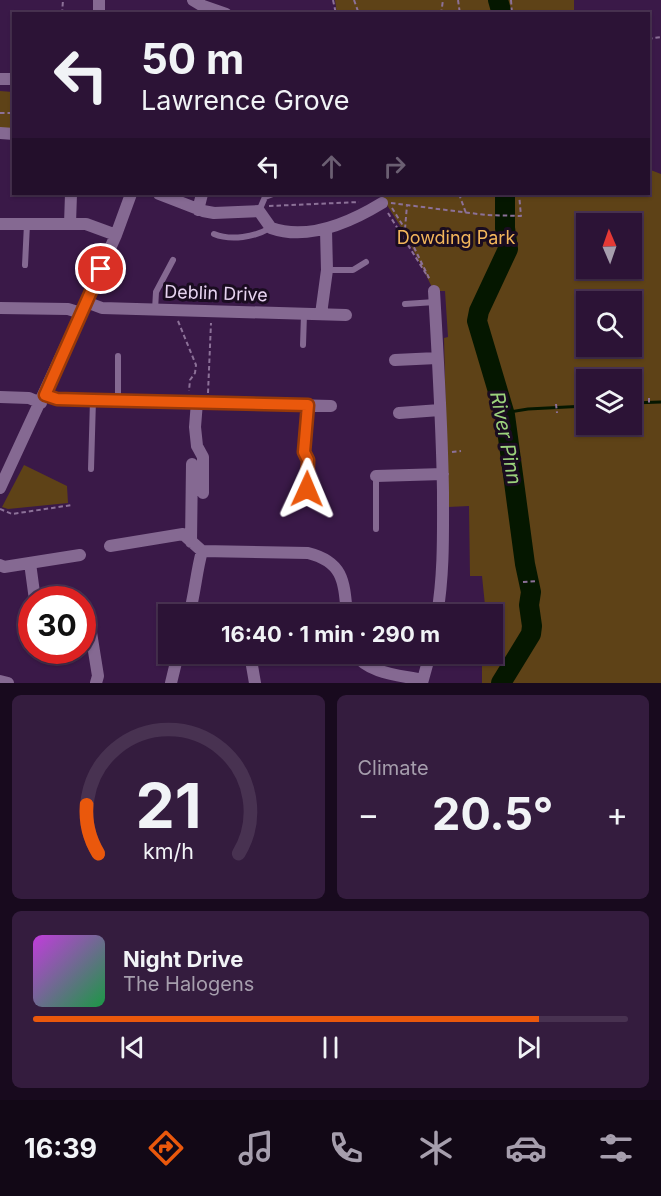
<!DOCTYPE html>
<html lang="en">
<head>
<meta charset="utf-8">
<style>
  :root { --surface:#2c1336; --page:#341c3e; --text:#f1f3f6; --muted:#a69ead; --line:#483251; --accent:#ea580c }
  body { margin:0; font-family:Inter,sans-serif; background:var(--page); color:var(--text); height:100vh; display:flex; flex-direction:column; font-size:22px; white-space:nowrap }
  * { box-sizing:border-box; margin:0 }
  p { font-size:20px; color:var(--muted) }
  .icon { flex:none; width:33px; height:33px; fill:none; stroke:currentColor; stroke-width:2; stroke-linecap:round; stroke-linejoin:round }
  .map { position:relative; height:683px; overflow:hidden }
  .sheet { display:flex; flex-direction:column; gap:12px; padding:12px; background:#180a1e; flex:1 }
  .sheet>* { flex:none }
  .top-card { position:absolute; left:12px; top:12px; width:638px; height:183px; border-radius:0px; box-shadow:0 2px 4px #0004,0 0 0 2px var(--line); background:#2c1336; color:var(--text); overflow:hidden }
  .needle { width:39px; rotate:358deg }
  .buttons { position:absolute; left:576px; top:213px; display:grid; gap:12px }
  .buttons a { display:grid; place-items:center; width:66px; height:66px; border-radius:0px; background:var(--surface); box-shadow:0 2px 4px #0004,0 0 0 2px var(--line); font-size:30px }
  .speed { position:absolute; left:18px; top:586px; display:flex; gap:12px; font-size:30px; font-weight:700; text-align:center }
  .speed>* { display:grid; place-content:center; width:78px; height:78px; border-radius:50%; background:var(--surface); box-shadow:0 2px 4px #0004,0 0 0 2px var(--line); line-height:1 }
  .speed .limit { border:9px solid #d22; background:#fff; color:#111 }
  .pin { position:absolute; display:grid; place-items:center; width:51px; height:51px; color:#fff; margin:-26px; border:3px solid #fff; border-radius:50%; box-shadow:0 2px 6px #0007 }
  .me { position:absolute; width:66px; margin:-33px; rotate:1deg; stroke-linejoin:round; filter:drop-shadow(0 0 4px #0008) }
  .turn { display:flex; align-items:center; gap:21px; height:126px; padding:0 30px; font-size:27px }
  .turn .icon { width:78px; height:78px; stroke-width:2.5 }
  .turn b { display:block; font-size:42px; line-height:51px }
  .lanes { display:flex; align-items:center; height:57px; padding:0 30px; background:#0003; justify-content:center; gap:30px; direction:ltr }
  .lanes .off { opacity:.35 }
  .big { font-size:45px; font-weight:700; line-height:1.1 }
  .sheet .card { flex:1; display:flex; flex-direction:column; justify-content:center; gap:9px; min-width:0; padding:0 21px; border-radius:9px; background:var(--page) }
  .sheet .dial { align-items:center; gap:0 }
  .dial svg { height:156px; overflow:visible; fill:none; stroke:var(--line); stroke-width:7; stroke-linecap:round; text-anchor:middle }
  .dial text { fill:var(--text); stroke:none }
  .song { display:flex; align-items:center; gap:18px }
  .cover { width:72px; height:72px; border-radius:9px; background:linear-gradient(135deg,hsl(290 70% 55%),hsl(140 70% 35%)) }
  .played { height:6px; border-radius:3px; background:linear-gradient(90deg,var(--accent) 85%,var(--line) 85%) }
  .keys { display:flex; justify-content:space-around; direction:ltr }
  .heat { display:flex; justify-content:space-between; align-items:center; font-size:33px; direction:ltr }
  .sheet .tiles { flex:1; display:grid; gap:12px; grid-template-columns:1fr 1fr }
  .card:last-child { grid-column:span 2 }
  .trip { position:absolute; left:158px; top:604px; width:345px; height:60px; border-radius:0px; background:var(--surface); box-shadow:0 2px 4px #0004,0 0 0 2px var(--line); font-weight:700; line-height:60px; text-align:center }
  .tabs { display:flex; height:96px; justify-content:space-around; align-items:center; background:#120816; color:var(--muted) }
  .tabs .icon { width:42px; height:42px }
  .tabs .active { color:var(--accent) }
  .tabs b { font-size:27px; color:var(--text) }
  .map>svg:first-child { display:block }
  .green { fill:#5e4217; fill-rule:evenodd }
  .lines { fill:none; stroke-linecap:round; stroke-linejoin:round }
  .stream { stroke:#051700; stroke-width:3 }
  .river { stroke:#051700; stroke-width:20 }
  .path { stroke:#8c7198; stroke-width:2; stroke-dasharray:4.5 3; stroke-linecap:butt }
  .service { stroke:#856992; stroke-width:6 }
  .minor { stroke:#856992; stroke-width:12 }
  .route-casing { stroke:#983908; stroke-width:15 }
  .route { stroke:#ea580c; stroke-width:10 }
  .labels { text-anchor:middle; dominant-baseline:central; stroke-width:6; stroke-linejoin:round; paint-order:stroke }
  .park-label { font-size:18px; fill:#f3b65b; stroke:#1a0c20 }
  .street-label { font-size:18px; fill:#e7d3f0; stroke:#1a0c20 }
  .water-label { font-size:20px; font-style:italic; fill:#9bd27c; stroke:#1a0c20 }
</style>
</head>
<body>
<div class="map">
<svg width="661" height="683" viewBox="0 0 661 683">
  <rect width="100%" height="100%" fill="#3a1948"/>
  <!-- green -->
  <path class="green" d="M335,0H574V13L337,14Z
    M0,91L13,92V129L0,128Z
    M648,169L661,174V683H482V654H492V615H486L482,576H470L469,506L448,507L444,338L448,337L445,291H434L404,232L380,194H648ZM586,224H632V268H586ZM586,302H632V346H586ZM586,380H632V424H586Z
    M24,465L67,486L68,503L8,509L2,507Z"/>
  <g class="lines">
    <!-- stream -->
    <path class="stream" d="M632,403L661,402
      M504,413L528,409L586,406"/>
    <!-- river -->
    <path class="river" d="M498,0L502,14
      M501,683L531,634L532,626L529,605L531,592L525,564L505,415L477,321L479,311L508,249L505,228V194"/>
    <!-- path -->
    <path class="path" d="M333,0L336,14
      M354,0L359,14
      M458,0L460,14
      M511,0L512,14
      M62,14L63,0
      M441,14L443,0
      M648,39L661,37
      M0,113H14
      M459,194L466,213
      M391,203L486,215L521,216L519,194
      M269,206L359,202
      M392,208L405,229L430,280
      M388,213L428,277
      M405,229L407,205
      M178,321L196,365L195,373L190,380L189,391
      M208,393L211,323
      M649,398V405
      M556,404L557,413
      M452,452L461,451
      M0,509L12,514L72,505
      M523,582L537,581"/>
    <!-- service -->
    <path class="service" d="M259,211L265,197L273,194
      M214,234C231,241 255,237 270,228
      M25,265L27,224
      M327,270H353L366,262
      M405,304L435,302
      M155,310L156,292L173,260
      M303,345L304,314
      M118,401V356
      M91,469L93,400
      M376,476V529"/>
    <!-- minor -->
    <path class="minor" d="M193,0L203,6L226,14
      M99,14V0
      M0,79H14
      M0,133L14,134
      M159,194L203,211L214,213L259,211L271,228C308,241 351,222 382,203
      M198,210L202,194
      M0,224H86L116,235
      M70,224L71,194
      M434,291C438,358 442,425 443,492C443,533 444,574 437,615
      M86,302L102,308L346,315
      M0,308L68,309L81,313
      M321,314L327,270L326,230
      M395,360L437,358
      M45,395L57,399L93,400L331,406
      M0,397L29,398L41,403
      M197,402L195,427L197,446L203,457V493
      M399,413L440,410
      M376,476L443,474
      M0,488L86,302L116,235L131,194
      M307,489L308,460L304,452L308,405
      M191,542L192,464
      M110,546L183,534L202,551L308,553C344,562 344,582 347,615
      M30,563L35,600
      M0,565L4,567L80,555
      M189,615C195,594 196,573 202,551
      M89,620L98,676L96,683
      M250,654L255,683
      M355,654C369,674 400,675 422,680
      M0,681L8,683
      M171,683L178,654
      M422,683L430,654"/>
  </g>
  <g class="lines">
    <!-- route casing -->
    <g class="route-casing">
      <path id="route" d="M101,269L45,395L57,399L93,400L308,405L304,452L308,460L307,489"/>
    </g>
    <!-- route -->
    <use href="#route" class="route"/>
  </g>
  <g class="labels">
    <!-- park labels -->
    <g class="park-label">
      <text x="456" y="237">Dowding Park</text>
    </g>
    <!-- street labels -->
    <g class="street-label">
      <text transform="translate(216 293) rotate(2)">Deblin Drive</text>
    </g>
    <!-- water labels -->
    <g class="water-label">
      <text transform="translate(506 438) rotate(79)">River Pinn</text>
    </g>
  </g>
</svg>
<div class="buttons">
<a><svg class="needle" viewBox="-14 -14 28 28"><path d="M0-13l5 13h-10z" fill="#e53935"/><path d="M0 13l5-13h-10z" fill="#a69ead"/></svg></a>
<a><svg class="icon" aria-label="search" viewBox="0 0 24 24"><circle cx="10" cy="10" r="6"/><path d="M15 15l6 6"/></svg></a>
<a><svg class="icon" aria-label="layers" viewBox="0 0 24 24"><path d="M12 4l9 5-9 5-9-5zM3 14l9 5 9-5"/></svg></a>
</div>
<div class="speed"><div class="limit">30</div></div>
<div class="pin" style="left:101px;top:269px;background:#d93025"><svg class="icon" aria-label="arrive" viewBox="0 0 24 24"><path d="M6 21V4h12l-3 4 3 4H6"/></svg></div>
<svg class="me" style="left:307px;top:489px" viewBox="-20 -20 40 40"><path d="M0-17L14 15 0 8-14 15z" fill="#ea580c" stroke="#fff" stroke-width="4"/></svg>
<div class="trip">16:40 · 1 min · 290 m</div>
<div class="top-card">
<div class="turn"><svg class="icon" aria-label="left" viewBox="0 0 24 24"><path d="M17 20v-9H6M10 6l-5 5 5 5"/></svg><div><b>50 m</b>Lawrence Grove</div></div>
<div class="lanes"><svg class="icon" aria-label="left" viewBox="0 0 24 24"><path d="M17 20v-9H6M10 6l-5 5 5 5"/></svg><svg class="icon off" aria-label="ahead" viewBox="0 0 24 24"><path d="M12 20V5M6 11l6-6 6 6"/></svg><svg class="icon off" aria-label="right" viewBox="0 0 24 24"><path d="M7 20v-9h11M14 6l5 5-5 5"/></svg></div>
</div>
</div>
<section class="sheet">
<div class="tiles">
<div class="card dial"><svg viewBox="0 0 100 80">
<path d="M14 69A42 42 0 1 1 86 69"/>
<path d="M14 69A42 42 0 0 1 8 44" stroke="#ea580c"/>
<text x="50" y="56" font-size="32" font-weight="700">21</text>
<text x="50" y="72" font-size="11">km/h</text>
</svg></div>
<div class="card"><p>Climate</p>
<div class="heat"><a>−</a><b class="big">20.5°</b><a>+</a></div>
</div>
<div class="card">
<div class="song"><i class="cover"></i><div><b>Night Drive</b><p>The Halogens</p></div></div>
<div class="played"></div>
<div class="keys"><svg class="icon" aria-label="previous" viewBox="0 0 24 24"><path d="M18 5L8 12l10 7zM5 5v14"/></svg><svg class="icon" aria-label="pause" viewBox="0 0 24 24"><path d="M8 5v14M16 5v14"/></svg><svg class="icon" aria-label="next" viewBox="0 0 24 24"><path d="M6 5l10 7-10 7zM19 5v14"/></svg></div>
</div>
</div>
</section>
<nav class="tabs">
<b>16:39</b>
<svg class="icon active" aria-label="directions" viewBox="0 0 24 24"><path d="M12 3l9 9-9 9-9-9zM9 14v-3h6M13 9l2 2-2 2"/></svg>
<svg class="icon" aria-label="music" viewBox="0 0 24 24"><path d="M9 18V5l10-2v13"/><circle cx="6" cy="18" r="3"/><circle cx="16" cy="16" r="3"/></svg>
<svg class="icon" aria-label="phone" viewBox="0 0 24 24"><path d="M5 4h4l2 5-3 2q2 4 5 5l2-3 5 2v4C11 20 4 13 5 4z"/></svg>
<svg class="icon" aria-label="climate" viewBox="0 0 24 24"><path d="M12 3v18M4 7l16 10M4 17L20 7"/></svg>
<svg class="icon" aria-label="car" viewBox="0 0 24 24"><path d="M5 17H2v-5l4-1 3-4h7l3 4 3 1v5h-3M9 17h6M6 11h13"/><circle cx="7" cy="17" r="2"/><circle cx="17" cy="17" r="2"/></svg>
<svg class="icon" aria-label="filters" viewBox="0 0 24 24"><path d="M4 7h16M4 17h16"/><circle cx="9" cy="7" r="2"/><circle cx="15" cy="17" r="2"/></svg>
</nav>
</body>
</html>
